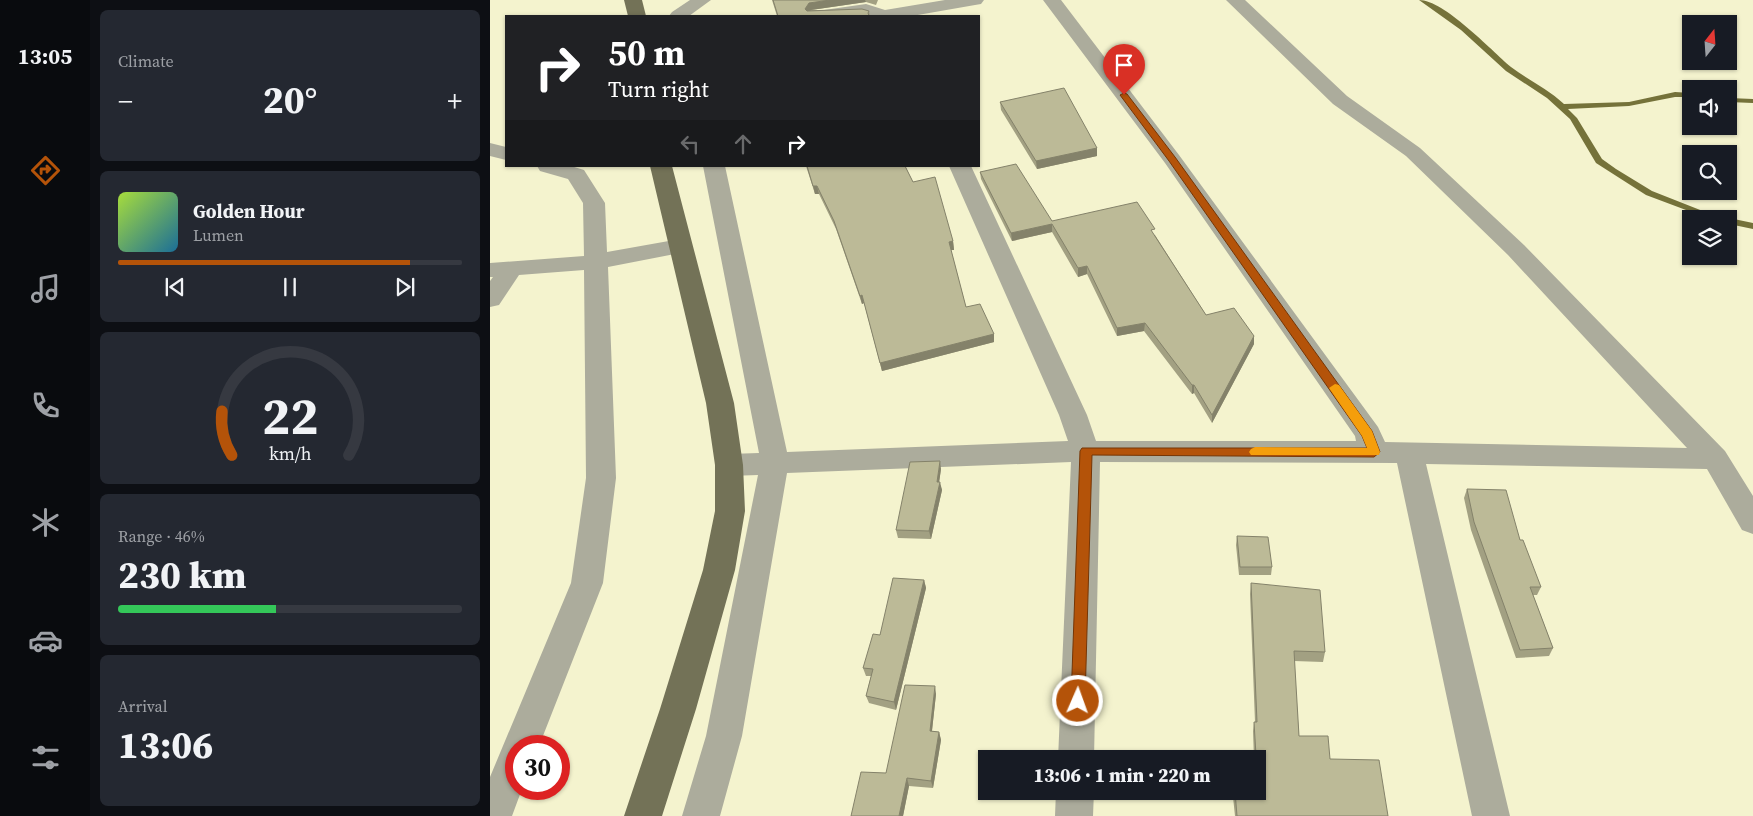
<!DOCTYPE html>
<html lang="en">
<head>
<meta charset="utf-8">
<style>
  :root { --surface:#171b24; --page:#242831; --text:#f1f3f6; --muted:#9ea1a6; --line:#363941; --accent:#b45309 }
  body { margin:0; font-family:"Source Serif 4",serif; background:var(--page); color:var(--text); height:100vh; display:flex; flex-direction:column; font-size:19px; white-space:nowrap }
  * { box-sizing:border-box; margin:0 }
  p { font-size:16px; color:var(--muted) }
  .icon { flex:none; width:28px; height:28px; fill:none; stroke:currentColor; stroke-width:2; stroke-linecap:round; stroke-linejoin:round }
  .map { position:relative; flex:1; overflow:hidden }
  .details { display:flex; flex-direction:column; gap:10px; padding:10px; background:#0d0f14; width:400px }
  .details>* { flex:none }
  .hud { position:absolute; left:15px; top:15px; width:475px; height:152px; border-radius:0px; box-shadow:0 1px 4px #0004; background:#202124; color:#fff; overflow:hidden }
  .needle { width:32px; rotate:17deg }
  .tools { position:absolute; left:1192px; top:15px; display:grid; gap:10px }
  .tools a { display:grid; place-items:center; width:55px; height:55px; border-radius:0px; background:var(--surface); box-shadow:0 1px 4px #0004; font-size:25px }
  .speed { position:absolute; left:15px; top:735px; display:flex; gap:10px; font-size:25px; font-weight:700; text-align:center }
  .speed>* { display:grid; place-content:center; width:65px; height:65px; border-radius:50%; background:var(--surface); box-shadow:0 1px 4px #0004; line-height:1 }
  .speed .limit { border:8px solid #d22; background:#fff; color:#111 }
  .pin { position:absolute; display:grid; place-items:center; width:42px; height:42px; color:#fff; margin:-51px -21px; border-radius:50% 50% 50% 0; rotate:-45deg; box-shadow:0 0 5px #0007 }
  .pin .icon { rotate:45deg }
  .me { position:absolute; width:55px; margin:-28px; rotate:2deg; stroke-linejoin:round; filter:drop-shadow(0 0 4px #0008) }
  .turn { display:flex; align-items:center; gap:18px; height:105px; padding:0 20px; font-size:22px }
  .turn .icon { width:65px; height:65px; stroke-width:2.5 }
  .turn b { display:block; font-size:35px; line-height:42px }
  .lanes { display:flex; align-items:center; height:48px; padding:0 20px; background:#0003; justify-content:center; gap:25px; direction:ltr }
  .lanes .off { opacity:.35 }
  .big { font-size:38px; font-weight:800; line-height:1.1 }
  .details .card { flex:1; display:flex; flex-direction:column; justify-content:center; gap:8px; min-width:0; padding:0 18px; border-radius:8px; background:var(--page) }
  .details .dial { align-items:center; gap:0 }
  .dial svg { height:130px; overflow:visible; fill:none; stroke:var(--line); stroke-width:7; stroke-linecap:round; text-anchor:middle }
  .dial text { fill:var(--text); stroke:none }
  .song { display:flex; align-items:center; gap:15px }
  .cover { width:60px; height:60px; border-radius:8px; background:linear-gradient(135deg,hsl(80 70% 55%),hsl(200 70% 35%)) }
  .played { height:5px; border-radius:2px; background:linear-gradient(90deg,var(--accent) 85%,var(--line) 85%) }
  .keys { display:flex; justify-content:space-around; direction:ltr }
  .heat { display:flex; justify-content:space-between; align-items:center; font-size:28px; direction:ltr }
  .charge { height:8px; border-radius:4px; background:linear-gradient(90deg,#34c759 46%,var(--line) 0) }
  .trip { position:absolute; left:488px; top:750px; width:288px; height:50px; border-radius:0px; background:var(--surface); box-shadow:0 1px 4px #0004; font-weight:800; line-height:50px; text-align:center }
  main { display:flex; flex:1; min-height:0 }
  .tabs { display:flex; flex-direction:column; width:90px; justify-content:space-around; align-items:center; background:#090b0e; color:var(--muted) }
  .tabs .icon { width:35px; height:35px }
  .tabs .current { color:var(--accent) }
  .tabs b { font-size:22px; color:var(--text) }
  .map>svg:first-child { display:block }
  .lines { fill:none; stroke-linecap:round; stroke-linejoin:round }
  .stream { fill:#75723a; fill-rule:evenodd }
  .minor { fill:#acac9c; fill-rule:evenodd }
  .primary { fill:#737257; fill-rule:evenodd }
  .wall { fill:#a2a082 }
  .shaded-wall { fill:#84826a }
  .building { fill:#bcba97; stroke:#84826a }
  .route { fill:#b45309; stroke:#753606 }
  .slow { fill:#f59e0b }
</style>
</head>
<body>
<main>
<nav class="tabs">
<b>13:05</b>
<svg class="icon current" aria-label="directions" viewBox="0 0 24 24"><path d="M12 3l9 9-9 9-9-9zM9 14v-3h6M13 9l2 2-2 2"/></svg>
<svg class="icon" aria-label="music" viewBox="0 0 24 24"><path d="M9 18V5l10-2v13"/><circle cx="6" cy="18" r="3"/><circle cx="16" cy="16" r="3"/></svg>
<svg class="icon" aria-label="phone" viewBox="0 0 24 24"><path d="M5 4h4l2 5-3 2q2 4 5 5l2-3 5 2v4C11 20 4 13 5 4z"/></svg>
<svg class="icon" aria-label="climate" viewBox="0 0 24 24"><path d="M12 3v18M4 7l16 10M4 17L20 7"/></svg>
<svg class="icon" aria-label="car" viewBox="0 0 24 24"><path d="M5 17H2v-5l4-1 3-4h7l3 4 3 1v5h-3M9 17h6M6 11h13"/><circle cx="7" cy="17" r="2"/><circle cx="17" cy="17" r="2"/></svg>
<svg class="icon" aria-label="filters" viewBox="0 0 24 24"><path d="M4 7h16M4 17h16"/><circle cx="9" cy="7" r="2"/><circle cx="15" cy="17" r="2"/></svg>
</nav>
<section class="details">
<div class="card"><p>Climate</p>
<div class="heat"><a>−</a><b class="big">20°</b><a>+</a></div>
</div>
<div class="card">
<div class="song"><i class="cover"></i><div><b>Golden Hour</b><p>Lumen</p></div></div>
<div class="played"></div>
<div class="keys"><svg class="icon" aria-label="previous" viewBox="0 0 24 24"><path d="M18 5L8 12l10 7zM5 5v14"/></svg><svg class="icon" aria-label="pause" viewBox="0 0 24 24"><path d="M8 5v14M16 5v14"/></svg><svg class="icon" aria-label="next" viewBox="0 0 24 24"><path d="M6 5l10 7-10 7zM19 5v14"/></svg></div>
</div>
<div class="card dial"><svg viewBox="0 0 100 80">
<path d="M14 69A42 42 0 1 1 86 69"/>
<path d="M14 69A42 42 0 0 1 8 42" stroke="#b45309"/>
<text x="50" y="56" font-size="32" font-weight="700">22</text>
<text x="50" y="72" font-size="11">km/h</text>
</svg></div>
<div class="card"><p>Range · 46%</p><b class="big">230 km</b><div class="charge"></div></div>
<div class="card"><p>Arrival</p><b class="big">13:06</b></div>
</section>
<div class="map">
<svg width="1263" height="816" viewBox="0 0 1263 816">
  <rect width="100%" height="100%" fill="#f4f3ce"/>
  <g class="lines">
    <!-- stream -->
    <path class="stream" d="M929,0C954,0 1001,50 1021,67C1038,80 1058,89 1074,104L1139,102L1185,92L1201,93V97H1185L1139,106L1078,109L1087,118L1112,159L1126,169L1162,191L1233,219H1220L1156,195L1106,163L1080,119L1057,98L1016,71L971,30Z
      M1239,98L1263,99V103L1239,102Z
      M1239,218L1263,223V229L1239,224V219H1237Z"/>
    <!-- minor -->
    <path class="minor" d="M200,0H221L199,16H179L182,12Z
      M455,0H494L491,4L485,5L422,16H378L374,14L318,16L321,12L327,11L376,4L395,10Z
      M553,0H571L689,155L888,427L895,442L1197,448L1018,255L916,156L843,104L736,0H755L857,96L930,148L1034,245L1235,451L1263,496V534L1252,530L1217,469L936,464L1020,816H982L907,463L610,462L604,759H568L581,462L297,473L252,736L230,816H192L216,736L268,475L239,476L229,473L225,465L229,457L239,454L269,453L213,166H235L297,452L578,441L569,415L459,166H481L597,415L606,441H866L865,436L675,163Z
      M0,143L16,147V160L0,156Z
      M47,166H81L94,170L115,203L117,252L190,239L198,241L202,246L198,251L190,253L118,267L126,478L113,583L49,746H26V789H32L22,816H0V777L81,583L96,478L94,270L29,275L9,305L0,307V281L3,277H0V263L94,256L93,203L78,179L50,171Z
      M566,791H604L603,816H565Z"/>
    <!-- primary -->
    <path class="primary" d="M134,0H152L156,16H138Z
      M160,166H182L244,403L253,465L255,511L245,570L206,709L172,816H134L170,709L213,570L225,511V465L216,403Z"/>
  </g>
  <!-- wall -->
  <path class="wall" d="M282,0H388L386,5L376,2L321,10L379,11L380,16H287Z
    M510,102L607,148V156L547,169L511,110Z
    M316,166H415L423,182L463,241L464,250H461L476,307L504,334V342L392,371L374,303L372,304L346,229L329,194H325Z
    M490,172L562,221L665,235L716,315L764,336V344L722,423L704,393L702,394L654,331L627,336L597,274L588,277L562,232L522,241L491,179Z
    M451,469L449,482L452,490L441,539L408,538L406,530Z
    M977,489L1030,540L1051,587L1047,595H1043L1063,648L1059,656L1026,658L981,530L974,498Z
    M747,536L782,567L781,575H749L746,545Z
    M434,580L436,588L406,710L379,703L376,696L381,676H376L373,668L390,635Z
    M761,583L835,652L833,662L804,661L809,736L840,759L898,816H745L743,797L744,791H766V759H764L763,731L764,722H765L760,594Z
    M446,694L442,731L449,732L451,740L443,788L419,786L413,816H361L396,773Z"/>
  <!-- shaded-wall -->
  <path class="shaded-wall" d="M340,0H375L376,2L321,10L316,16L315,9L319,3Z
    M607,148V156L547,169L546,161Z
    M323,186H327L329,194H325Z
    M562,224V232L522,241L521,233Z
    M463,241L464,250H460L459,242Z
    M597,266V274L588,277V268Z
    M372,295L374,303L372,304L370,296Z
    M655,323L654,331L627,336V328Z
    M504,334V342L392,371L390,363Z
    M764,336V344L722,423V415Z
    M702,385H704V393L702,394Z
    M450,461L451,469L448,490L447,482Z
    M450,482L452,490L441,539L439,531Z
    M434,580L436,588L406,710L404,702Z
    M445,686L446,694L441,739L440,731Z
    M449,732L451,740L443,788L441,781Z
    M417,778L419,786L413,816H409Z"/>
  <!-- building -->
  <path class="building" d="M283,0H340L319,3L315,9L317,11L372,9L379,11L378,13L379,16H288Z
    M574,88L607,148L546,161L510,102Z
    M526,164L562,221L647,202L665,229L661,230L716,315L744,308L764,336L722,415L704,385H702L655,323L627,328L597,266L588,268L562,224L521,233L490,172Z
    M317,166H415L423,182L445,177L463,241L459,242L476,307L490,304L504,334L390,363L372,295L370,296L344,221L327,186H323Z
    M450,461L447,482H450L439,531L406,530L420,462Z
    M977,489L1016,490L1030,540H1033L1051,587H1040L1063,648L1030,650L984,522Z
    M747,536L778,537L782,567H750Z
    M403,578L434,580L404,702L376,696L383,669L373,668L383,634L390,635Z
    M761,583L830,590L835,652L804,651L809,736H838L840,759L889,760L898,816H747L745,791H766V788H768L764,722H767Z
    M415,685L445,686L440,731L449,732L441,781L417,778L409,816H361L371,772L396,773Z"/>
  <!-- route -->
  <path class="route" d="M634,93L637,94L685,157L882,431L890,452L884,457L602,455L595,701L593,706L588,707L583,706L581,701L590,451L592,448H877L872,436L679,161L630,95Z"/>
  <!-- slow -->
  <path class="slow" d="M845,384L849,385L882,431L890,452L889,455H761L759,452L761,449L765,447L877,448L872,436L839,388Z"/>
</svg>
<div class="tools">
<a><svg class="needle" viewBox="-14 -14 28 28"><path d="M0-13l5 13h-10z" fill="#e53935"/><path d="M0 13l5-13h-10z" fill="#9ea1a6"/></svg></a>
<a><svg class="icon" aria-label="sound" viewBox="0 0 24 24"><path d="M4 9h4l5-4v14l-5-4H4zM17 9q2 3 0 6"/></svg></a>
<a><svg class="icon" aria-label="search" viewBox="0 0 24 24"><circle cx="10" cy="10" r="6"/><path d="M15 15l6 6"/></svg></a>
<a><svg class="icon" aria-label="layers" viewBox="0 0 24 24"><path d="M12 4l9 5-9 5-9-5zM3 14l9 5 9-5"/></svg></a>
</div>
<div class="speed"><div class="limit">30</div></div>
<div class="pin" style="left:634px;top:95px;background:#d93025"><svg class="icon" aria-label="arrive" viewBox="0 0 24 24"><path d="M6 21V4h12l-3 4 3 4H6"/></svg></div>
<svg class="me" style="left:588px;top:701px" viewBox="-20 -20 40 40"><circle r="17" fill="#b45309" stroke="#fff" stroke-width="3"/><path d="M0-11L8 9 0 5-8 9z" fill="#fff"/></svg>
<div class="trip">13:06 · 1 min · 220 m</div>
<div class="hud">
<div class="turn"><svg class="icon" aria-label="right" viewBox="0 0 24 24"><path d="M7 20v-9h11M14 6l5 5-5 5"/></svg><div><b>50 m</b>Turn right</div></div>
<div class="lanes"><svg class="icon off" aria-label="left" viewBox="0 0 24 24"><path d="M17 20v-9H6M10 6l-5 5 5 5"/></svg><svg class="icon off" aria-label="ahead" viewBox="0 0 24 24"><path d="M12 20V5M6 11l6-6 6 6"/></svg><svg class="icon" aria-label="right" viewBox="0 0 24 24"><path d="M7 20v-9h11M14 6l5 5-5 5"/></svg></div>
</div>
</div>
</main>
</body>
</html>
